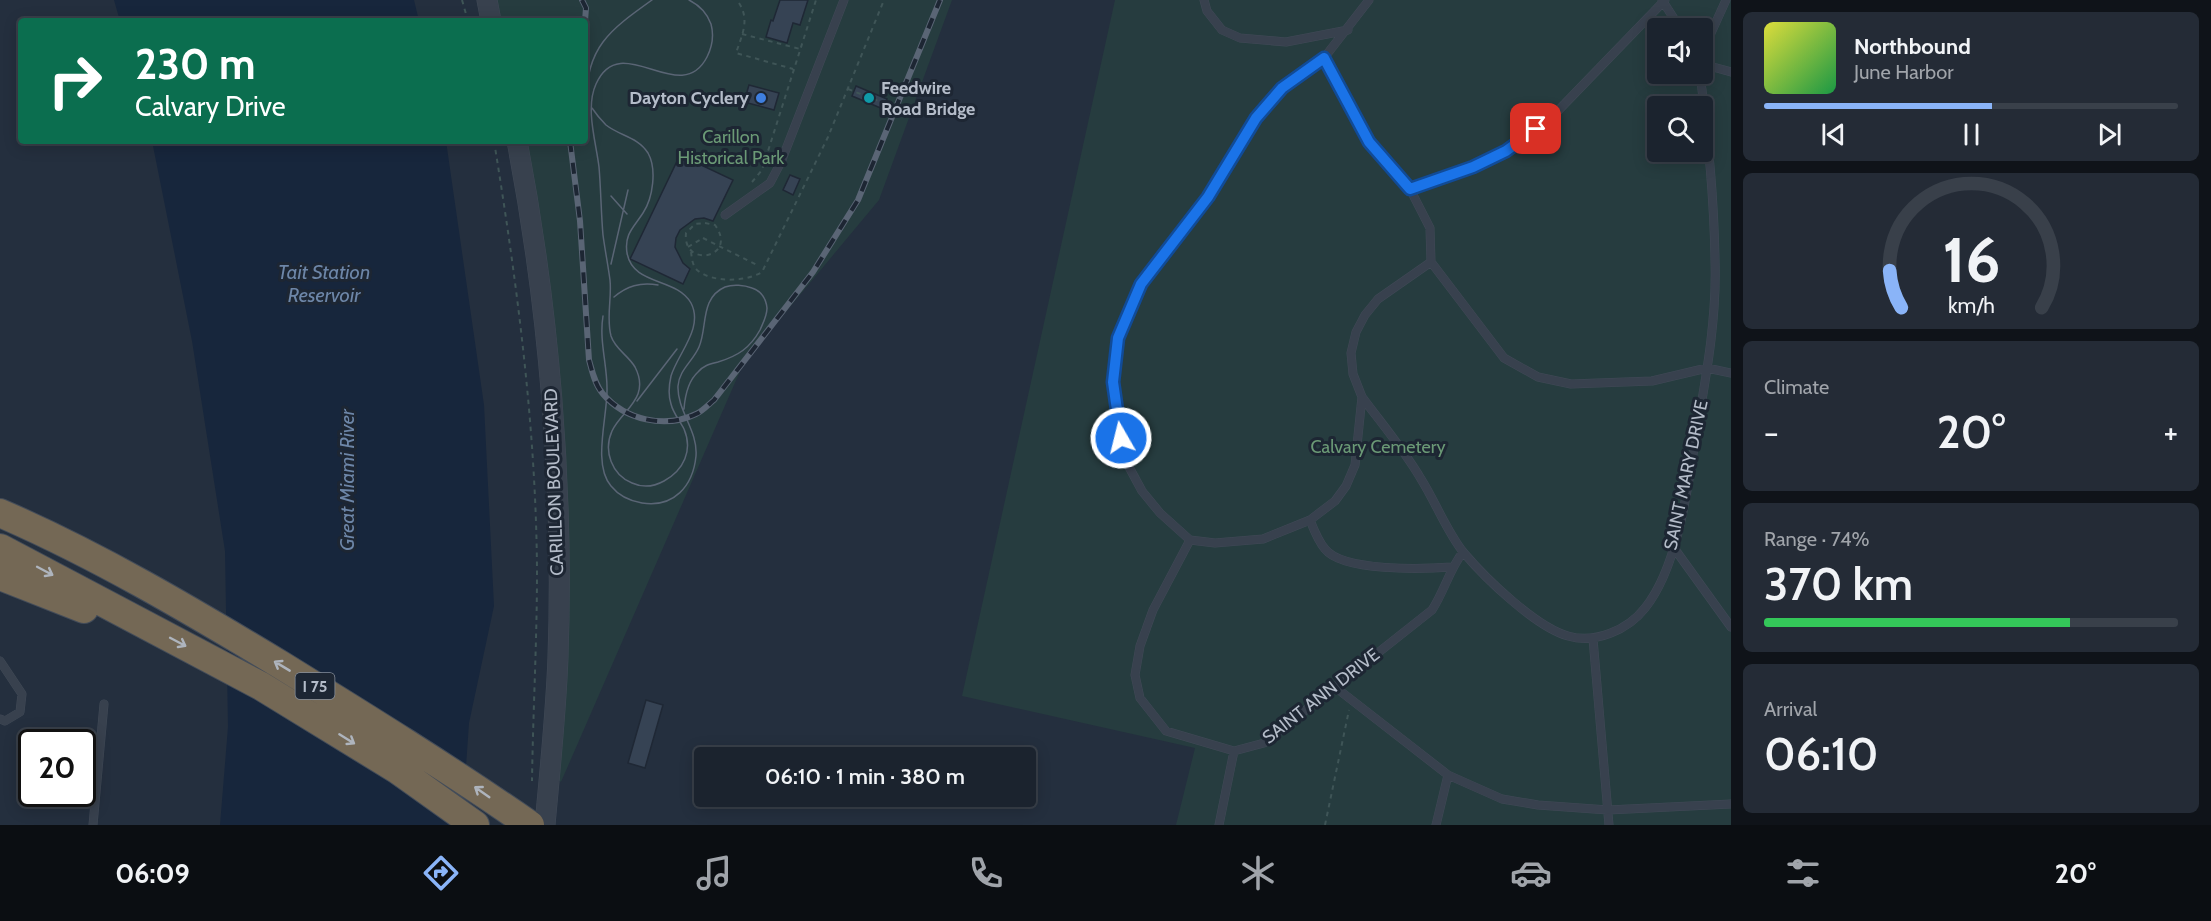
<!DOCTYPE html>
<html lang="en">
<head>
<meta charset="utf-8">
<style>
  :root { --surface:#1b232e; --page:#242b36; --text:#f1f3f6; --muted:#a0a4aa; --line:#39404a; --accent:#8ab4f8 }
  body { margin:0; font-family:Cabin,sans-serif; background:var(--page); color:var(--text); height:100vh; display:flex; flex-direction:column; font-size:22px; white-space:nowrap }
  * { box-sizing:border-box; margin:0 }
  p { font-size:20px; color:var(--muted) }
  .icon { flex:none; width:33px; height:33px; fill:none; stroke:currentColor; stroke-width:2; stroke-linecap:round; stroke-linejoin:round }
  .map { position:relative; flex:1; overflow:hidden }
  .panel { display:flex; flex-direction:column; gap:12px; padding:12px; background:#0f1319; width:480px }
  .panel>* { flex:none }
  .top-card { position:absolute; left:18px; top:18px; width:570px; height:126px; border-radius:6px; box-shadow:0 3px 15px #0003,0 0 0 2px var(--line); background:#0b6e4f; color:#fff; overflow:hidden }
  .controls { position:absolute; left:1647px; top:18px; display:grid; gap:12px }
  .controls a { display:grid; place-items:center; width:66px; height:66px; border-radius:6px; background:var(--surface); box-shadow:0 3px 15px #0003,0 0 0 2px var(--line); font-size:30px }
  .speed { position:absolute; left:18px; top:729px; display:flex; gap:12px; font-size:30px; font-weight:700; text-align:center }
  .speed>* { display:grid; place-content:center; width:78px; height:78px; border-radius:50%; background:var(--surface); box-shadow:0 3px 15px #0003,0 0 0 2px var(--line); line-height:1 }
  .speed .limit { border:3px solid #111; border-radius:9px; background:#fff; color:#111 }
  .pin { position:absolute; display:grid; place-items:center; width:51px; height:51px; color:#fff; margin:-26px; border-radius:12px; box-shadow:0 3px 9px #0006 }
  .me { position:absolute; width:66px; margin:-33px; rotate:352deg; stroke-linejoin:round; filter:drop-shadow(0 0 4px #0008) }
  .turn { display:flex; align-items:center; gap:21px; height:126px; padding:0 18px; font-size:27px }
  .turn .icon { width:78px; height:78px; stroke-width:2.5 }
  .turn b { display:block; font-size:42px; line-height:51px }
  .big { font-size:45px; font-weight:600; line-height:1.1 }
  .panel .card { flex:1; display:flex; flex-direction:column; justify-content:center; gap:9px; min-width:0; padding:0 21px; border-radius:9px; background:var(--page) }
  .panel .dial { align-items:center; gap:0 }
  .dial svg { height:156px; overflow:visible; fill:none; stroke:var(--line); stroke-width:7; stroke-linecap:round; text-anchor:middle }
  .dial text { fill:var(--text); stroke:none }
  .song { display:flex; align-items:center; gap:18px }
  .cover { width:72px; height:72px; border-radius:9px; background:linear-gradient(135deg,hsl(60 70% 55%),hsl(140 70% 35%)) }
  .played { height:6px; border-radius:3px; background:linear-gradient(90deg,var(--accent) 55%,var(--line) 55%) }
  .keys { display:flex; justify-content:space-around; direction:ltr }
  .heat { display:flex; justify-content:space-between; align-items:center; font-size:33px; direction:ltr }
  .charge { height:9px; border-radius:4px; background:linear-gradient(90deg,#34c759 74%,var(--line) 0) }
  .trip { position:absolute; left:694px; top:747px; width:342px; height:60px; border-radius:6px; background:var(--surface); box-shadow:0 3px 15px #0003,0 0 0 2px var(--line); font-weight:600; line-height:60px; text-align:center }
  .dock { display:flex; height:96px; justify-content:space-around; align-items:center; background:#0b0e12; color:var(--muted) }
  .dock .icon { width:42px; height:42px }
  .dock .current { color:var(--accent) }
  .dock b { font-size:27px; color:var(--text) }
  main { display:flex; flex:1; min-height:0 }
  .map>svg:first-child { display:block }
  .green { fill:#263c3f; fill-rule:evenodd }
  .water { fill:#17263c }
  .building { fill:#364354; stroke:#1f2835; stroke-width:1.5 }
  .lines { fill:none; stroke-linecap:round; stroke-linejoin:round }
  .service-casing { stroke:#414a57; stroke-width:9 }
  .tertiary-casing { stroke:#414a57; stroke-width:21 }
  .motorway-casing { stroke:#434c59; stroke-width:30 }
  .path { stroke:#3f5557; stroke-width:2; stroke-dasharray:4.5 4.5; stroke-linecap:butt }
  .service { stroke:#38414e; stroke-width:8 }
  .tertiary { stroke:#38414e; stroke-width:20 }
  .motorway { stroke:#746855; stroke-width:28 }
  .tram { stroke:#5a6575; stroke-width:1.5 }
  .rail-casing { stroke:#5a6575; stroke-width:6 }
  .rail { stroke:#1d2633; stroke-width:4; stroke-dasharray:11; stroke-linecap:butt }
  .path-bridge { stroke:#3f5557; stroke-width:2; stroke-dasharray:4.5 4.5; stroke-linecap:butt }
  .oneway { stroke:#aeb4bd }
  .route-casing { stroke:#114b97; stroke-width:15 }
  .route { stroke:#1a73e8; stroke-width:10 }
  .shop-dot { fill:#3f7fe0; stroke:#1d2633; stroke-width:2 }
  .culture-dot { fill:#0f9aa8; stroke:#1d2633; stroke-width:2 }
  .labels { text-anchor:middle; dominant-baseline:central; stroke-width:6; stroke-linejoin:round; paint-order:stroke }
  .shield { fill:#1d2633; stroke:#878f9c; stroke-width:1.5 }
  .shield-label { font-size:16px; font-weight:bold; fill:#b4bcc9 }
  .poi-label { font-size:18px; font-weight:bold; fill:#b4bcc9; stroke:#1d2633; text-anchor:start }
  .park-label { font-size:18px; fill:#6b9a76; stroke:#1d2633 }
  .street-label { font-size:18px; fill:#b4bcc9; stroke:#1d2633 }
  .water-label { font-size:20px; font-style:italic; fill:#6d86a8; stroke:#1d2633 }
</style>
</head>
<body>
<main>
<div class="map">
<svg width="1731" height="825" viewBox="0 0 1731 825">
  <rect width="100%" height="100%" fill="#242f3e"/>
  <!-- green -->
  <path class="green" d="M487,0H952L879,200L744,362L561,782L549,771L556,485L517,141H585V21H491Z
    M1115,0H1731V825H1176L1195,748L962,696ZM1658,28H1702V74H1658ZM1658,106H1702V152H1658Z"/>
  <!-- water -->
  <path class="water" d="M114,0H414L419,21H120Z
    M152,141H446L484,405L494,606L469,723L462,825H220L228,727L225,551L192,341Z"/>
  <!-- building -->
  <path class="building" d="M780,0H808L800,25L793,23L787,43L766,37L771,20L773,21Z
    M749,85L779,93L774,110L744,102Z
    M856,86L887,99L883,109L852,96Z
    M680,155L733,180L713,221L704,218L695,219L680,230L676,238L675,247L683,263L690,269L683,284L630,259Z
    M790,175L800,179L793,195L783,190Z
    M646,700L663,705L645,768L628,763Z"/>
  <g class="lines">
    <!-- service casing -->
    <g class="service-casing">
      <path id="service" d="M1204,0L1207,11L1222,30L1240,38L1286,42L1348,30
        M1662,0L1680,28
        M1702,53L1726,0
        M1324,58L1369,142L1410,189L1430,228L1431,262
        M1702,64L1731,72
        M1410,189L1473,167L1506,151L1551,118L1665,0
        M725,215L770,183L781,162L844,0
        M1431,262L1504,358L1538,377L1571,384L1652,381L1707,368L1731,373
        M1362,397C1382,424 1404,450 1421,479C1435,501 1448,534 1464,553C1486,579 1536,627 1568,636C1595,644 1628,630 1645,608C1678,567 1688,487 1696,435C1706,377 1717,319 1715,260C1714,197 1708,135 1700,74
        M1310,520C1314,530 1318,541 1325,549C1343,572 1424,569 1452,567
        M1190,540L1160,513L1142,491L1129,467L1121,438L1113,382L1118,338L1141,284L1208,197L1256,118L1283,88L1324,58L1369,0
        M1190,540L1153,610L1140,646L1135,675L1140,698L1166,731L1234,751L1264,743L1432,610C1445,590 1449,570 1463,552
        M1190,540L1215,543L1263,539L1310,520L1335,501L1346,486L1355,465L1362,397L1353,374L1351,353L1356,332L1365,315L1378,299L1431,262
        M1674,548L1731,627
        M1593,639L1609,825
        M0,661L22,694L20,712L5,721L0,719
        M1335,687L1448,775L1502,799L1538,805L1608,810L1731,804
        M93,825L104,704
        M1219,825L1234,751
        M1436,825L1448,775"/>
    </g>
    <!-- tertiary casing -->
    <g class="tertiary-casing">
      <path id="tertiary" d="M487,0L491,21
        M517,141C549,308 564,487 558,657C556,713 550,769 545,825"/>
    </g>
    <!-- motorway casing -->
    <g class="motorway-casing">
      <path id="motorway" d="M0,513C97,555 190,610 281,665C365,717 449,769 530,825
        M0,548L261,686L398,770L475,825
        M0,576L84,609"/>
    </g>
    <!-- path -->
    <path class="path" d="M462,0L468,21
      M739,3C750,20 742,35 736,53L793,69
      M742,34L800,49
      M848,89L896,108
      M494,141C517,283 536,427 537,571C537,641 533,711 532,781
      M752,182L762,170L816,0
      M705,223L715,225C739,258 682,269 686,233L695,224Z
      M688,247L703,238
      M691,252C692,258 692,265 697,270C712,283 746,282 762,272L828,137L884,0
      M1325,825L1349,710"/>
    <!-- service -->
    <use href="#service" class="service"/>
    <!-- tertiary -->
    <use href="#tertiary" class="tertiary"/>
    <!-- motorway -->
    <use href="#motorway" class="motorway"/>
    <!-- tram -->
    <path class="tram" d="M586,102C586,47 610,30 652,0
      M592,108C596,114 601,120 606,125C620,136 638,137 648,153C657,169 653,198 643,213C634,227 624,234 627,253C633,286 676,277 691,303C704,328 678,353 671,376C669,385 668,395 671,404C673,413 680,421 684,429C693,450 684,470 664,481C655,486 643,488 632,483C612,475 603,451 612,431C622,410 651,398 635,367C628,355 615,349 611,336C606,317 612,299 610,280C608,265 605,250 603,235C601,213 601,190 599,167C596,142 585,108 596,84C621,28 680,109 707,57C712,47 714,35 711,24C707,13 699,5 689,0
      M611,196L627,214
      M611,264L628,190
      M614,297C627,286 640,282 658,285
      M603,316C599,340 607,364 607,388C608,415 592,464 611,486C619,496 630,501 642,503C674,508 693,486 696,456C698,430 677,411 678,386C679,370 693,361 699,347C705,333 703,317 709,303C712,296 718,290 725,287C733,284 744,285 752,288C761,291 766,299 767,308C767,316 763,323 760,330C750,348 738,356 718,362C710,364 704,365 698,372C688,381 685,396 684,409
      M637,401L677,349"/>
    <!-- rail casing -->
    <g class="rail-casing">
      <path id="rail" d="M582,0L586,8L585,21
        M570,141L580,221L589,360C592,371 595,385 603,394C625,420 665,429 696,414C703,411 709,404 714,400L813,272L858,200L940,0"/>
    </g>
    <!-- rail -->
    <use href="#rail" class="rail"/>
    <!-- path-bridge -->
    <path class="path-bridge" d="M703,238L757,265"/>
  </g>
  <!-- one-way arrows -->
  <defs><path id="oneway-shaft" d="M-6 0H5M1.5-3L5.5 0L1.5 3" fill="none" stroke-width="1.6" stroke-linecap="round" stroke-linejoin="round" transform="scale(1.5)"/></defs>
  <g class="oneway">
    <use href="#oneway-shaft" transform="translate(45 571) rotate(28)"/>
    <use href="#oneway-shaft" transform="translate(178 642) rotate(28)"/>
    <use href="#oneway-shaft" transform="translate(282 666) rotate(-149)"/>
    <use href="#oneway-shaft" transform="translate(347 739) rotate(32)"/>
    <use href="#oneway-shaft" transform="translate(482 792) rotate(-145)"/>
  </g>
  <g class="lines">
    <!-- route casing -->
    <g class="route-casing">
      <path id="route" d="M1121,438L1113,382L1118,338L1141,284L1208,197L1256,118L1282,88L1324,58L1369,142L1410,189L1473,167L1506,151L1536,129"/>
    </g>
    <!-- route -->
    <use href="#route" class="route"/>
  </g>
  <!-- markers -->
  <circle class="shop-dot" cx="761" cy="98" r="6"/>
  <circle class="culture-dot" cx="869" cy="98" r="6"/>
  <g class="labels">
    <!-- shield labels -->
    <rect class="shield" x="295.5" y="673" width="39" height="26" rx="4.5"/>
    <g class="shield-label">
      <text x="315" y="686">I 75</text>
    </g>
    <!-- poi labels -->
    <g class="poi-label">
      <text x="881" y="88">Feedwire<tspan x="881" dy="21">Road Bridge</tspan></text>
      <text x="749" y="98" text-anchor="end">Dayton Cyclery</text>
    </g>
    <!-- park labels -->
    <g class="park-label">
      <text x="731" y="137">Carillon<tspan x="731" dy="21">Historical Park</tspan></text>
      <text x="1378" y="447">Calvary Cemetery</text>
    </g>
    <!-- street labels -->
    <g class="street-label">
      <text transform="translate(1686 475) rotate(-78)">SAINT MARY DRIVE</text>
      <text transform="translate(554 482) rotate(-92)">CARILLON BOULEVARD</text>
      <text transform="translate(1321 696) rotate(-38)">SAINT ANN DRIVE</text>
    </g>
    <!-- water labels -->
    <g class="water-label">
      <text x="324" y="272">Tait Station<tspan x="324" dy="23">Reservoir</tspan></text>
      <text transform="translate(347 480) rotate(-90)">Great Miami River</text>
    </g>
  </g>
</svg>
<div class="controls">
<a><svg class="icon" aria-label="sound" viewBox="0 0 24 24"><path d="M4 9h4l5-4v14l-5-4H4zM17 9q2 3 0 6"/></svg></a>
<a><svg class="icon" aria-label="search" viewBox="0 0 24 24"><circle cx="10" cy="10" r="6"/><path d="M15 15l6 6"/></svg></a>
</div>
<div class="speed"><div class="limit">20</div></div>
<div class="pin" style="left:1536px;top:129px;background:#d93025"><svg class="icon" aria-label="arrive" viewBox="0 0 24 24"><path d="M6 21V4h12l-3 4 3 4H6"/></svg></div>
<svg class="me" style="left:1121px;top:438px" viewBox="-20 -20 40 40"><circle r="17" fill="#1a73e8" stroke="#fff" stroke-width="3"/><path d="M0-11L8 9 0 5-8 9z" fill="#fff"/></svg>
<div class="trip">06:10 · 1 min · 380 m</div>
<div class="top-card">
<div class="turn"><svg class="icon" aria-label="right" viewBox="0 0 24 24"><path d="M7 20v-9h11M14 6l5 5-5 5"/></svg><div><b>230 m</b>Calvary Drive</div></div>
</div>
</div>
<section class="panel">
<div class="card">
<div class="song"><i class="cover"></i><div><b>Northbound</b><p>June Harbor</p></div></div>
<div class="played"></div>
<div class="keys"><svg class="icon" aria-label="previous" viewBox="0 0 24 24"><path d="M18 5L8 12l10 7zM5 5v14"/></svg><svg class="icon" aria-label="pause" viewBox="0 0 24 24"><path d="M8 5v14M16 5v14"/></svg><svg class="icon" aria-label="next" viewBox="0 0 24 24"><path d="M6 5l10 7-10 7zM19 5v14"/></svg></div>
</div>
<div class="card dial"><svg viewBox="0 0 100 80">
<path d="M14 69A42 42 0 1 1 86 69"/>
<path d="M14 69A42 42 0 0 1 8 50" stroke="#8ab4f8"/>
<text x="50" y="56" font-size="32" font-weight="700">16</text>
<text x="50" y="72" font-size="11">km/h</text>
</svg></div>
<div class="card"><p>Climate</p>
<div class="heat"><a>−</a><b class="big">20°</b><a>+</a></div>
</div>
<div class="card"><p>Range · 74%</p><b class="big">370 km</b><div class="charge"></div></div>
<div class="card"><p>Arrival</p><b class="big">06:10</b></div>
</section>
</main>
<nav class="dock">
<b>06:09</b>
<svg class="icon current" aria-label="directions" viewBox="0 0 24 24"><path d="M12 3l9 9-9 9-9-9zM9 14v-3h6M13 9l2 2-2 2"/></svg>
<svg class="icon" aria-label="music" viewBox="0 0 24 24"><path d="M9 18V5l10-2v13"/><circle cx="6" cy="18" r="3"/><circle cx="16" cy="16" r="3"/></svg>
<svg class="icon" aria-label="phone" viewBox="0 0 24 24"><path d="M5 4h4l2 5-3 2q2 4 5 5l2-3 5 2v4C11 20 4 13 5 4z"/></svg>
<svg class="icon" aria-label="climate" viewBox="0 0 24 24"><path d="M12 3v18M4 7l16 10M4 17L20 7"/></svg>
<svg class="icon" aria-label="car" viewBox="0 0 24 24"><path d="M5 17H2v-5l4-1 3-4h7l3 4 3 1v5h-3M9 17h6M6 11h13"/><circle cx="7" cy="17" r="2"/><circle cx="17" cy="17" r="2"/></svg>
<svg class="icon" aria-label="filters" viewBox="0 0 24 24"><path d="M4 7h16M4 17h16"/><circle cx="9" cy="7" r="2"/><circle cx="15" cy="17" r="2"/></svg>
<b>20°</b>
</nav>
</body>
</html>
